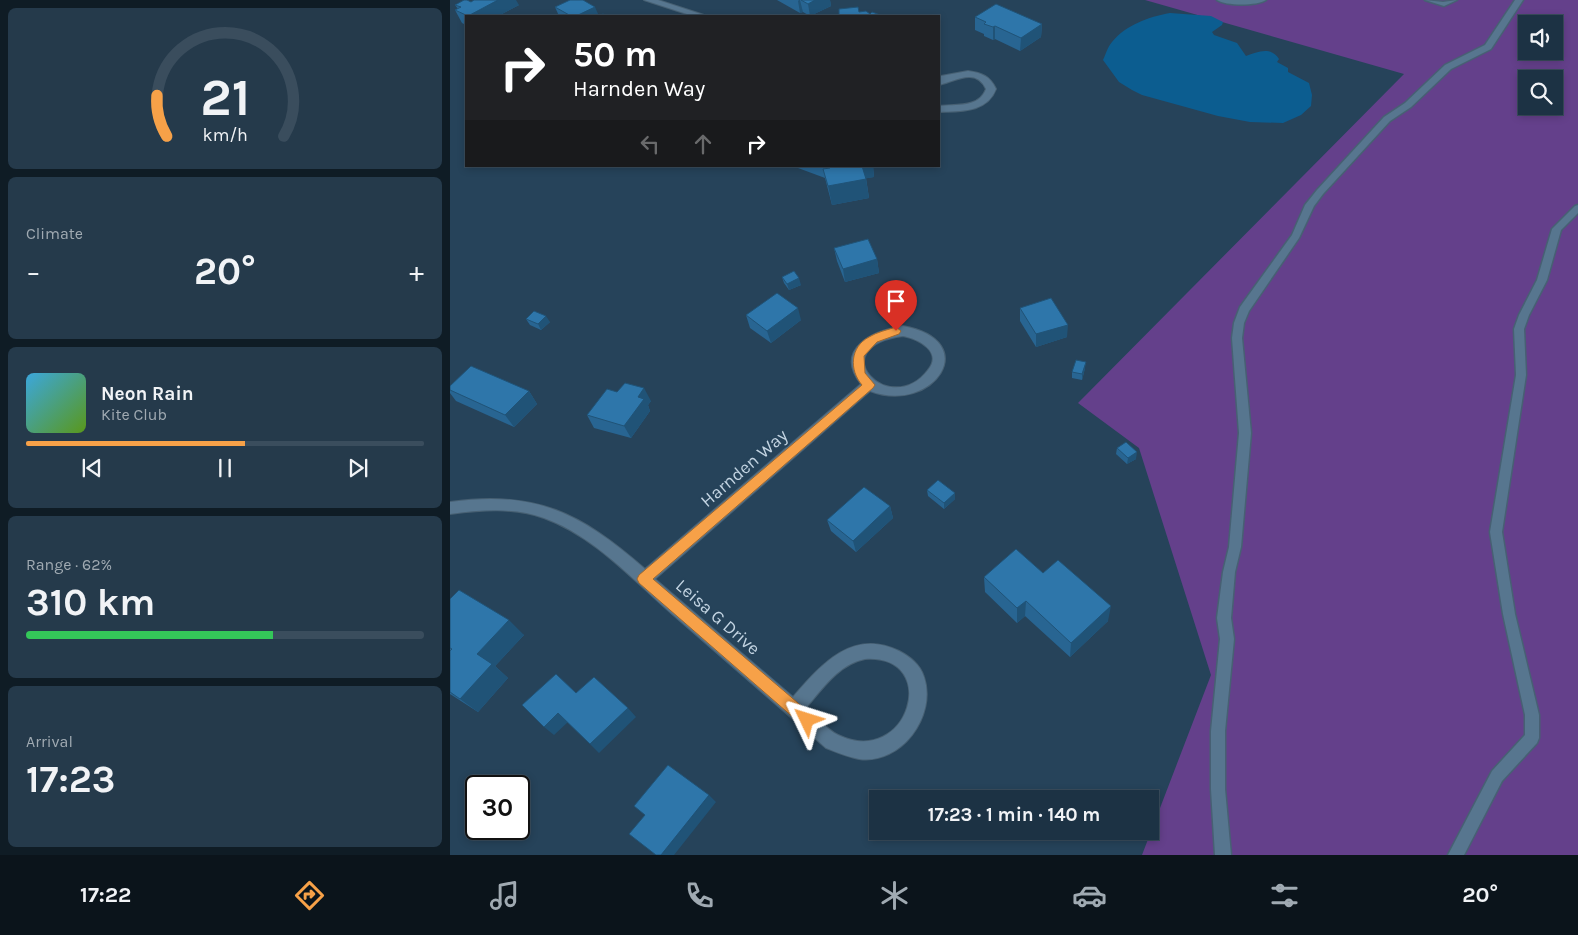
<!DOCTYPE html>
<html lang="en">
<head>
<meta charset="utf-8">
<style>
  :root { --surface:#1c3244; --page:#253a4b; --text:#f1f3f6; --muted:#a0aab2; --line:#3a4d5d; --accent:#f7a148 }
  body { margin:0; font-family:Karla,sans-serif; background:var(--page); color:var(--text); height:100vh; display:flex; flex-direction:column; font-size:19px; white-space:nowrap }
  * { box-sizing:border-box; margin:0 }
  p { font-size:16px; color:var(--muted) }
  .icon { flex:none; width:28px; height:28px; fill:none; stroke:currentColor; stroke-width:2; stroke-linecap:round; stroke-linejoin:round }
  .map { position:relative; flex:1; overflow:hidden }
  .panel { display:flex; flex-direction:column; gap:8px; padding:8px; background:#0f1c25; width:450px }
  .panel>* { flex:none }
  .top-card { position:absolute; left:15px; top:15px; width:475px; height:152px; border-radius:0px; box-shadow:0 2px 8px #0003,0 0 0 1px var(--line); background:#202124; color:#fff; overflow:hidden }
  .fabs { position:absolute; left:1068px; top:15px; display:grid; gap:10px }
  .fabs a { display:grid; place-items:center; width:45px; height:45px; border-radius:0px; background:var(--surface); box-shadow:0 2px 8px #0003,0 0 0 1px var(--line); font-size:25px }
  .speed { position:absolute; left:15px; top:775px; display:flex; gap:10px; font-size:25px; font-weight:700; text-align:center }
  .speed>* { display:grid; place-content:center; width:65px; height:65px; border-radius:50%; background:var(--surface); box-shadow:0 2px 8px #0003,0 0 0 1px var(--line); line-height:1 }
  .speed .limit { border:2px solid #111; border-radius:8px; background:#fff; color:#111 }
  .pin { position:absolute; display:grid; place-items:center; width:42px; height:42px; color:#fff; margin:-51px -21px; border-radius:50% 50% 50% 0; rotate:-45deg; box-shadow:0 0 5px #0007 }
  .pin .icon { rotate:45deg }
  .me { position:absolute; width:55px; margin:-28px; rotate:311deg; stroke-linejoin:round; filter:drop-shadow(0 0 4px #0008) }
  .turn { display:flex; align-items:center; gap:18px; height:105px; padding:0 25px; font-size:22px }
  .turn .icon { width:65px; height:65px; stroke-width:2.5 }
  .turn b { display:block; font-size:35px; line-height:42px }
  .lanes { display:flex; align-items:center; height:48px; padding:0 25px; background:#0003; justify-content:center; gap:25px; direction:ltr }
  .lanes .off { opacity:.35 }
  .big { font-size:38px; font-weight:700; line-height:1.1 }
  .panel .card { flex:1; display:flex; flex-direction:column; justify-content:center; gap:8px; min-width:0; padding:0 18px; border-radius:8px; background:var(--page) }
  .panel .dial { align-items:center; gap:0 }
  .dial svg { height:130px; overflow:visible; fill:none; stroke:var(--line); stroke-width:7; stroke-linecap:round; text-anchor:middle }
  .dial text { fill:var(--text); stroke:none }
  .song { display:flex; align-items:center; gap:15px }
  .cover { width:60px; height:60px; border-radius:8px; background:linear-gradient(135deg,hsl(200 70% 55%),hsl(90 70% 35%)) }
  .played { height:5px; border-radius:2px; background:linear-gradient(90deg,var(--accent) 55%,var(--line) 55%) }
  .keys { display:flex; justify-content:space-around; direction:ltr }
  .heat { display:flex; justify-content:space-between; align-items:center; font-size:28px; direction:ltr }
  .charge { height:8px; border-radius:4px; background:linear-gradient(90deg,#34c759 62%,var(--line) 0) }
  .trip { position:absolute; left:419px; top:790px; width:290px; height:50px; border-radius:0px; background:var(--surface); box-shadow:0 2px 8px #0003,0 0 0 1px var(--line); font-weight:700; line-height:50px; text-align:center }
  .tabs { display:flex; height:80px; justify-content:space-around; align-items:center; background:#0b141b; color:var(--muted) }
  .tabs .icon { width:35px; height:35px }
  .tabs .selected { color:var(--accent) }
  .tabs b { font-size:22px; color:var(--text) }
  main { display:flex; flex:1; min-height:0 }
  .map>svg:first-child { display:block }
  .green { fill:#64408b; fill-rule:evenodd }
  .water { fill:#0c5d90 }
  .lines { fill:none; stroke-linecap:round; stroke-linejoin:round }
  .service-casing { stroke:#476073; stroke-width:3 }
  .minor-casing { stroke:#476073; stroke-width:2 }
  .service { fill:#57768f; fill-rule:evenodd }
  .minor { fill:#57768f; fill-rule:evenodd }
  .wall { fill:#286592 }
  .shaded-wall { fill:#205377 }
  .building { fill:#2e76aa; stroke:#205377 }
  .route { fill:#f7a148; stroke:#a1692f }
  .labels { text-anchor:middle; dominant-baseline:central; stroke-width:4; stroke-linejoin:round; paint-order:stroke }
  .street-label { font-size:18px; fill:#c3d4e2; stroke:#26435a }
</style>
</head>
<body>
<main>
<section class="panel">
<div class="card dial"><svg viewBox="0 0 100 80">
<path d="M14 69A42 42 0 1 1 86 69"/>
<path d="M14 69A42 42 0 0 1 8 44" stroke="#f7a148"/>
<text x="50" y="56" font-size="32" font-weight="700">21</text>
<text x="50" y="72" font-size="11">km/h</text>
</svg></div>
<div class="card"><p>Climate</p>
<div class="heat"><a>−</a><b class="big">20°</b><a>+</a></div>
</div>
<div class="card">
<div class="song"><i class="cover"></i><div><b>Neon Rain</b><p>Kite Club</p></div></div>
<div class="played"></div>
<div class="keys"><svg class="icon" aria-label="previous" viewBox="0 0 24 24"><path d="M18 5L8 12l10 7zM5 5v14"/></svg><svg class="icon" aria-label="pause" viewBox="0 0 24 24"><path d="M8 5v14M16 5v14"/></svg><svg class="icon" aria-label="next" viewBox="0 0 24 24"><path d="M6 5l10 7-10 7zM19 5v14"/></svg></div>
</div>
<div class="card"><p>Range · 62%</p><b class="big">310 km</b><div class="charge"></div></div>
<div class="card"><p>Arrival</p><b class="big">17:23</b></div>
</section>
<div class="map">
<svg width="1128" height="855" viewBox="0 0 1128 855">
  <rect width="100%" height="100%" fill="#26435a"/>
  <!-- green -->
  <path class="green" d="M695,0H1128V855H692L761,675L689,448L628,403L954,74ZM1076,24H1104V51H1076ZM1076,79H1104V106H1076Z"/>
  <!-- water -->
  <path class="water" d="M720,13L761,16L773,22L772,25L762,32L764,35L787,43L796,56C807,52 821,46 829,59L827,62L838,68V72L859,83L862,95L861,106L851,115L833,123L800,122L768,116L692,95L682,90L669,82L653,60C656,54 657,48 662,42C676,25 698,17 720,13Z"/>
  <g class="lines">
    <!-- service casing -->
    <g class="service-casing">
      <path id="service" d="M767,0H816C807,6 776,6 767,0Z
        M975,0L993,2L1007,0L994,6Z
        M1065,0H1073L1041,49L1001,69L961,107L940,121L873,194L864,206L849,238L799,311L794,323L792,338L801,433L791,547L785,572L781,618L784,639L775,731V789L781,855H765L761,789V731L770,639L767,618L773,572L779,547L789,433L782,338L784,323L790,307L842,235L855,205L867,190L934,117L955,103L995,65L1035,45Z
        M1128,205V213L1111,230L1097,280L1079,315L1074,329L1076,375L1052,532L1065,614L1089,715V738L1087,743L1052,781L1014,855H998L1042,771L1075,735V715L1053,614L1040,532L1066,375L1064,329L1069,315L1087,280L1102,229L1125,206Z"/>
    </g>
    <!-- minor casing -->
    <g class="minor-casing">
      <path id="minor" d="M194,0H208L257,16H243Z
        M518,71C532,73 540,76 546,89C537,113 510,111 489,112V106C506,104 529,108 536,89C526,67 505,81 489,85V78L491,76Z
        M453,326C534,341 483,415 420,391L205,579L343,697C371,665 402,628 449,651C460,657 470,664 474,677C487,716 451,765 409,759C398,757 386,752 376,748C325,703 273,658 221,613C182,579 144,536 94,518C64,507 31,510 0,514V502C86,490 131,513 195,569L411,384C384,349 422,331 453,326ZM453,336C469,339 493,352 478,370C440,420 370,347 453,336ZM415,659C492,654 459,769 388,735C377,730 366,716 356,708C372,689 389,664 415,659Z"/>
    </g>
    <!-- service -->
    <use href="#service" class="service"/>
    <!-- minor -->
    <use href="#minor" class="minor"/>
  </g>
  <!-- wall -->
  <path class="wall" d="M327,0H380L381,6L360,16L353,12L350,13Z
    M21,2L69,5L48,16H16V25L12,23L5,10L8,9L5,5Z
    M105,7L149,16H157H109Z
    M525,17L592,24L591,37L570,51L545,39L543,40L534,36V34L525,30Z
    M348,166H423L424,177L416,178L419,198L382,205L375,178L348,168Z
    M384,248L427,259L429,273L395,282L387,261Z
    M332,277L351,285L339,290L334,283Z
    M570,308L617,337L586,347L570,321Z
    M296,315L351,320L321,343L300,328Z
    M76,319L100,322L91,330L80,325Z
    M635,368L632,380L622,378V372Z
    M0,386L79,391L87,404L64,427L6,401L0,393Z
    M201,401L198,405L200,411L181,438L144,428L137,415Z
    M667,448L686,459L677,464L666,454Z
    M477,490L505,499L494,509L478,496Z
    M440,506L443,518L406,552L381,531L377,520Z
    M593,573L658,621L620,657L575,616L567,623L535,592L534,577Z
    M0,599L74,635L45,666L58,678L28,712L0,694Z"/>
  <!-- shaded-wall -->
  <path class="shaded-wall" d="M48,0H66L69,5L48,16H18Z
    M349,0H350L353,12L350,13L348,1Z
    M365,0H380L381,6L360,16L358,4Z
    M145,7L149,16H126Z
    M592,24L591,37L570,51L571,38Z
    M545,26V39L543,40V27Z
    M411,166H423L424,177L413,179Z
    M416,179L419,198L382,205L378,186Z
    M427,259L429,273L395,282L393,269Z
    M349,278L351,285L339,290L337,284Z
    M348,308L351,320L321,343L317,331Z
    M96,316L100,322L91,330L88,324Z
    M618,325L617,337L586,347V334Z
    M636,362L635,368L632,380V374Z
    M194,388L201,401L198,405L200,411L181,438L174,426L188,397Z
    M79,391L87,404L64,427L55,415Z
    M687,452L686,459L677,464L678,458Z
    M505,493V499L494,509V503Z
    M440,506L443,518L406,552L403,541Z
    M576,601L575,616L567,623V608Z
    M661,606L658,621L620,657L621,643Z
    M59,620L74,635L45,666L58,678L28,712L10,699L27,654Z
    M178,708L186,717L149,753L140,744Z
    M108,713L118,722L104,735L94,727Z
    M259,795L266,802L224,855H211Z"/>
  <!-- building -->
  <path class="building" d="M14,0H17L21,2L24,0H48L18,16L5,10L11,7L5,5Z
    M120,0H133L145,7L126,16H121L105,7Z
    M351,0H365L358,4Z
    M546,4L592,24L571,38L545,26L543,27L534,24L536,22L525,17Z
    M408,7L409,12L416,11L420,14L422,12L433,16H389V9Z
    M153,14L157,16H148Z
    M380,166H412L416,179L378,186L373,169L380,168Z
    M418,239L427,259L393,269L384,248Z
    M344,271L349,278L337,284L332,277Z
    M327,293L348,308L317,331L296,315Z
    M601,298L618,325L586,334L570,308Z
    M84,311L96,316L88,324L76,319Z
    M626,360L636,362L632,374L622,372Z
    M21,366L79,391L55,415L0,390V386Z
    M175,383L194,388L188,397L194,399L174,426L137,415L157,389L167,392Z
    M676,442L687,452L678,458L667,448Z
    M488,480L505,493L494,503L477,490Z
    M414,487L440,506L403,541L377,520Z
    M566,549L593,573L608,560L661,606L621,643L576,601L567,608L534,577Z
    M9,590L59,620L27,654L42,664L10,699L0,692V651L2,649L0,648V599Z
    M106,674L126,693L144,677L178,708L140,744L108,713L94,727L72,705Z
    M218,765L259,795L211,855H206L179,834L195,815L184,806Z"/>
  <!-- route -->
  <path class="route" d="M446,327L451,331L449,334L427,342L414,356L415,373L425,385L423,388L203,579L362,715L364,720L362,725L357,727L352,725L189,583L187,579L189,575L412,385C399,370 400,347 419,337C427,332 437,330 446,327Z"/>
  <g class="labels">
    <!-- street labels -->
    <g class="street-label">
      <text transform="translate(294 468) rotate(-41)">Harnden Way</text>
      <text transform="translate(268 617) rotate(41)">Leisa G Drive</text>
    </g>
  </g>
</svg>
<div class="fabs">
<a><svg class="icon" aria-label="sound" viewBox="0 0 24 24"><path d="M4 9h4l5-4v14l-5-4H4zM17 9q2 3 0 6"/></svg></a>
<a><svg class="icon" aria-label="search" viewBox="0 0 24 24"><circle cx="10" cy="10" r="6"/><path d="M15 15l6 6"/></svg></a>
</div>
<div class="speed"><div class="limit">30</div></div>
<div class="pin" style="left:446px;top:331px;background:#d93025"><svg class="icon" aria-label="arrive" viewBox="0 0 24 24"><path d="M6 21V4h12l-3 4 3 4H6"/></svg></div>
<svg class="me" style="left:357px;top:720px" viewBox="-20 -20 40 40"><path d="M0-17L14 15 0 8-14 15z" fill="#f7a148" stroke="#fff" stroke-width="4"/></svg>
<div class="trip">17:23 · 1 min · 140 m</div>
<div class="top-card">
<div class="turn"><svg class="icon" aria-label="right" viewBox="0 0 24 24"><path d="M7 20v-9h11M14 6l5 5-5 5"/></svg><div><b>50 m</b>Harnden Way</div></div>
<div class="lanes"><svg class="icon off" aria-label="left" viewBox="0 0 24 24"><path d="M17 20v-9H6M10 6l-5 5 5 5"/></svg><svg class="icon off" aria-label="ahead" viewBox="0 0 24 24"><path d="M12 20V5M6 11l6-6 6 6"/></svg><svg class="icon" aria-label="right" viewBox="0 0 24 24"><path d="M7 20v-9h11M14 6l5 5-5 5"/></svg></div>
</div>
</div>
</main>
<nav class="tabs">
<b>17:22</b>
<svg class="icon selected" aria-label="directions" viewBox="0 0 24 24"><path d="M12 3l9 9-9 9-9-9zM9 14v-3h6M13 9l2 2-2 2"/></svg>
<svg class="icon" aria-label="music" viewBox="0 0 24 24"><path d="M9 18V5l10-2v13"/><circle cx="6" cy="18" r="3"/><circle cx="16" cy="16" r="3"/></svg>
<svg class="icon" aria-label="phone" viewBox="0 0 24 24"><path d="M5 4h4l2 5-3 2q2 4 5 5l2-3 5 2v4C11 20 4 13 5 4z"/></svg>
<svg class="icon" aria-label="climate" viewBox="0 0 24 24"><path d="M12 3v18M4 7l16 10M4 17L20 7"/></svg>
<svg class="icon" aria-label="car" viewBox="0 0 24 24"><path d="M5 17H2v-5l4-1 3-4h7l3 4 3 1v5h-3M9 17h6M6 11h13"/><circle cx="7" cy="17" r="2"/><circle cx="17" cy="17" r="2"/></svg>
<svg class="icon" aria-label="filters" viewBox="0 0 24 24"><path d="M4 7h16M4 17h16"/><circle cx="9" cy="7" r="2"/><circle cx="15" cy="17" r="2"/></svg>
<b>20°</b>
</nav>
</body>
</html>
